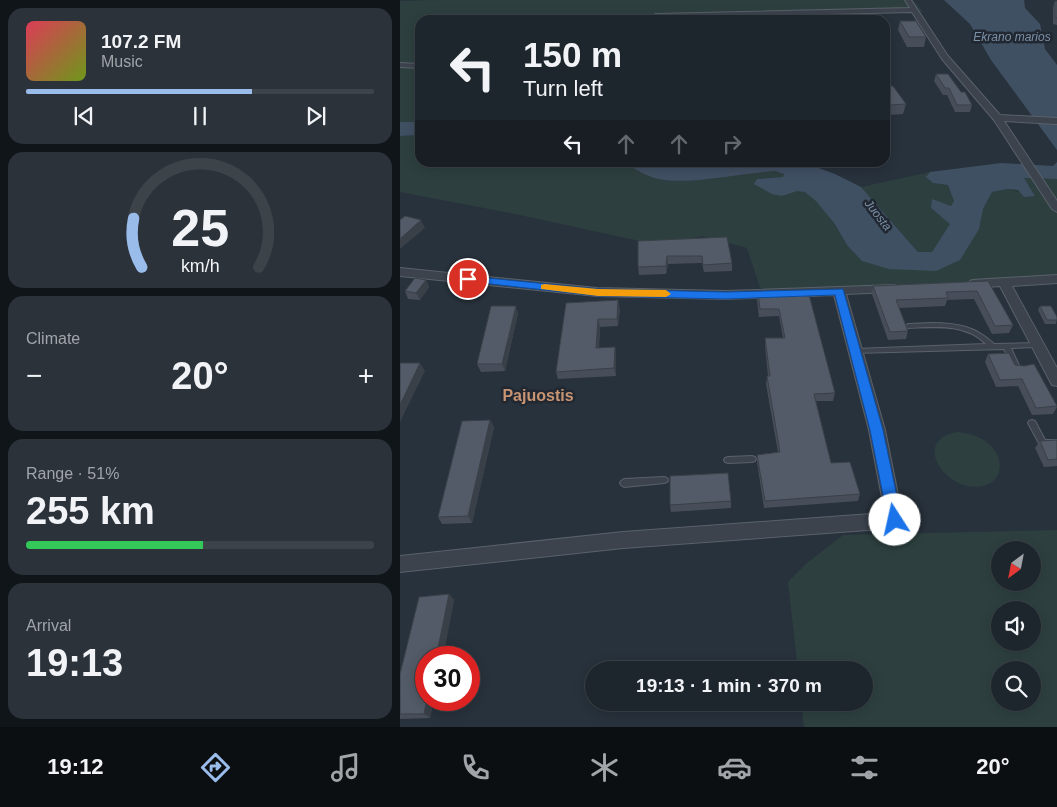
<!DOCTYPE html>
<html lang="en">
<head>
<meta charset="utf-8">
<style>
  :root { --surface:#1e262d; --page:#2b3239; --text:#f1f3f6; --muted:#a1a5aa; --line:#3c4349; --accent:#99bceb }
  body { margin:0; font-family:Arial,sans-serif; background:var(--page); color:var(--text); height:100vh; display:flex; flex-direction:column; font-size:19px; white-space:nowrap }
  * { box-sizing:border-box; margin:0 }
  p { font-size:16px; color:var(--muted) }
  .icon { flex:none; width:28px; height:28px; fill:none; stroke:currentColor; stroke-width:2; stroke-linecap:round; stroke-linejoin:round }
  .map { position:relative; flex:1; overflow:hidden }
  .panel { display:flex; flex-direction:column; gap:8px; padding:8px; background:#101519; width:400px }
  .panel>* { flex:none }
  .top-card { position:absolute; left:15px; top:15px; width:475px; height:152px; border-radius:15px; box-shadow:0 2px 12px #0003,0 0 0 1px var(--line); background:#1e262d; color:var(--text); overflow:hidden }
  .needle { width:32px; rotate:212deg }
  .controls { position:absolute; left:591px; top:541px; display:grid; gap:10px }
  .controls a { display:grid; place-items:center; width:50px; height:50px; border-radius:50%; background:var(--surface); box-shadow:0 2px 12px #0003,0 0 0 1px var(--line); font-size:25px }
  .speed { position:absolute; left:15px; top:646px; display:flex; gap:10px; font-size:25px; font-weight:700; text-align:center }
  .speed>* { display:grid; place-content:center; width:65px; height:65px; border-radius:50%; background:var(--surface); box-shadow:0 2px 12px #0003,0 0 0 1px var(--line); line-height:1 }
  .speed .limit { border:8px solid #d22; background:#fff; color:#111 }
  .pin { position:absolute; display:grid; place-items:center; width:42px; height:42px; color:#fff; margin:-21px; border:2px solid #fff; border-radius:50%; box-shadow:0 1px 5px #0007 }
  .me { position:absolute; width:55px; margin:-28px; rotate:350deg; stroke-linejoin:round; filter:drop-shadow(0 0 4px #0008) }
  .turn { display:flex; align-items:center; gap:18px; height:105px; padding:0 25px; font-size:22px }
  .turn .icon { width:65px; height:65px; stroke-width:2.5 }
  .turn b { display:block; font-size:35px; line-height:42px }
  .lanes { display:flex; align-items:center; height:48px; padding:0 25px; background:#0003; justify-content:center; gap:25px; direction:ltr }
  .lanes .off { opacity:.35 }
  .big { font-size:38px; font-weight:700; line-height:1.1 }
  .panel .widget { flex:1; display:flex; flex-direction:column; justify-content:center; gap:8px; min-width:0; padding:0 18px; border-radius:15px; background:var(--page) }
  .panel .dial { align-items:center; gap:0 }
  .dial svg { height:130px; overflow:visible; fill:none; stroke:var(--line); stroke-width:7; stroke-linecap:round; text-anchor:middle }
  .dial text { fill:var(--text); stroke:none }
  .song { display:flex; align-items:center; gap:15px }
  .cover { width:60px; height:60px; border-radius:8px; background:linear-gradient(135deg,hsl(350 70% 55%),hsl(80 70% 35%)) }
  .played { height:5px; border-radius:2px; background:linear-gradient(90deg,var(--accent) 65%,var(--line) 65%) }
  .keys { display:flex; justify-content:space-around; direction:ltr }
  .heat { display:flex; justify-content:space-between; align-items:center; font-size:28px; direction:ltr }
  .charge { height:8px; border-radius:4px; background:linear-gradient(90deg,#34c759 51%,var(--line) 0) }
  .trip { position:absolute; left:185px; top:661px; width:288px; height:50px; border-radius:25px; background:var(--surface); box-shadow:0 2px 12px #0003,0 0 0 1px var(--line); font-weight:700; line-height:50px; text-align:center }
  .menu { display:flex; height:80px; justify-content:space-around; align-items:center; background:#0c0f12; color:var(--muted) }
  .menu .icon { width:35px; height:35px }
  .menu .active { color:var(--accent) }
  .menu b { font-size:22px; color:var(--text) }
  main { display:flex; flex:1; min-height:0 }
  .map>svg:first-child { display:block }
  .green { fill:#2d403f; fill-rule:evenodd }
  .water { fill:#405063 }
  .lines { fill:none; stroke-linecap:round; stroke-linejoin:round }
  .lane-casing { stroke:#5a616b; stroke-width:2 }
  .street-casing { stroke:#5a616b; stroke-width:2 }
  .lane { fill:#3c434d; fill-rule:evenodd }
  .street { fill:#3c434d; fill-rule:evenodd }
  .wall { fill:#474e59 }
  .shaded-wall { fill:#394048 }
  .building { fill:#525b67; stroke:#394048 }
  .route { fill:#1a73e8; stroke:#114b97 }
  .slow { fill:#f59e0b }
  .labels { text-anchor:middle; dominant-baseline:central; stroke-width:5; stroke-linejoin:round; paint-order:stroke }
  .far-water-label { font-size:12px; font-style:italic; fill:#7c90a7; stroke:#212832 }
  .quarter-label { font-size:16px; font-weight:bold; fill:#c89472; stroke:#212832 }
</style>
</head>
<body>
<main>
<section class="panel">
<div class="widget">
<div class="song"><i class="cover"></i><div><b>107.2 FM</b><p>Music</p></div></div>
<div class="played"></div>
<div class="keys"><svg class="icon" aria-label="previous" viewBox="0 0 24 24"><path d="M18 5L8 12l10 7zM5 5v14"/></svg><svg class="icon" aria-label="pause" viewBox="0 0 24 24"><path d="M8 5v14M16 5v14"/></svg><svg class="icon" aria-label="next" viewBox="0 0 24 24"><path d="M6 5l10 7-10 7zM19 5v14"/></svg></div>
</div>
<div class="widget dial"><svg viewBox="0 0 100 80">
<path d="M14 69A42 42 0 1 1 86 69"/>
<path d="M14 69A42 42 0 0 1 9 39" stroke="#99bceb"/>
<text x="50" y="56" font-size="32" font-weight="700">25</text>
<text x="50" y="72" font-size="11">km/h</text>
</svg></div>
<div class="widget"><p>Climate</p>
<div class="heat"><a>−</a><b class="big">20°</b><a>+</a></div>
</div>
<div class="widget"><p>Range · 51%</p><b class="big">255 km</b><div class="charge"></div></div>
<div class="widget"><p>Arrival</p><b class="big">19:13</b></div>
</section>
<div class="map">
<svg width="657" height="727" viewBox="0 0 657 727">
  <rect width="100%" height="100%" fill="#28323c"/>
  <!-- green -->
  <path class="green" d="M36,0H513L523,12L281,20H20V122H0V1Z
    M20,135V162L226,163C237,171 249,178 264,180C295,184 343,173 375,171L384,174L383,177L361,178L354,182L382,196C387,194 395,190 401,190C417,192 439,232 447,245L536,271L579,229L583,209L592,192L608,189L635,196L624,178L657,179V279L362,293L347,248L302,236L263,246L115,214L0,192V136Z
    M530,172L527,177L533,183L548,185L554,201L551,206L532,200L531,208L551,224L532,252H518L461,187Z
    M558,432C570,434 581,436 590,445C604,458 604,481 583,486C547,494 509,440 558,432Z
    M657,530V727H404L401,703L464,702V670H398L388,582L407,563L443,535ZM600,550H632V582H600ZM600,610H632V642H600ZM600,670H632V702H600Z"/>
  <!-- water -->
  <path class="water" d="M544,0H624L625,8L640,24L645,49L657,65V150L591,60L570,24Z
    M0,122H20V135L0,136Z
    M315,162L405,163L435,174L461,187L518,252H532L550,224L531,208L532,199L551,206L554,201L548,185L533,183L526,177L530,172L601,163L653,166L657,162V179L624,178L635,196L624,197L618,190L608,189L592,192L583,209L579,229L560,260L536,271L489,269L462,261L447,245L434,223L416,201L405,192L397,191L382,196L372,194L354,184L357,179L383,177L384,174L375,171C343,173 295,184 264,180C249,178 237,171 226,163H259L266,166L277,167Z"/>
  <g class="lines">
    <!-- lane casing -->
    <g class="lane-casing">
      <path id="lane" d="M531,323C557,323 575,326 594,344L638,343L641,345L638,347L611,348L621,370L620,372H616L604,349L455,353L452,351L455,349L586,344C565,323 535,327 508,328L505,326L508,324Z
        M632,420L635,421L645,440H657V446L640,445L628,423L629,421Z
        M352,456L355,457L356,459L355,461L352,462L328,463L325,462L324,460L325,458L328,457Z
        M264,477L267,478L268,480L267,482L264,483L224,487L221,485L220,483L221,481L224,479Z"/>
    </g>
    <!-- street casing -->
    <g class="street-casing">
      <path id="street" d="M505,0H511L548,56L600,115L657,118V124L604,121L657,201V212L652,209L594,120L542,59L512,12L257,18L243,20L256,14L510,8Z
        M0,63L20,64V68L0,67Z
        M0,268L197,288L326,291L495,285L497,288L491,292L446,294L485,430L503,520L501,525L495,528L223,548L0,572V556L223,532L485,513L469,430L434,295L326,299L197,296L0,276Z
        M657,275V283L612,286L657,368V386L652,385L600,286L572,288L566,284L572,280Z"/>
    </g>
    <!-- lane -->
    <use href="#lane" class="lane"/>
    <!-- street -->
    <use href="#street" class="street"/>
  </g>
  <!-- wall -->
  <path class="wall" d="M655,1H657V25L653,24V7Z
    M500,21L526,37L524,47H507L498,30Z
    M536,74L572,105L570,112H555L547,95H543L534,81Z
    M485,86L506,104L503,114L488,115L485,110Z
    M238,241L332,263V271L304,272L302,263L268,264L266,274L239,275L238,267Z
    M26,280L29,287L20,300L8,299L5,291Z
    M588,281L613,325L609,333L592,334L574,299L547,300L545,306L499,308L508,331L506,339L488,340L472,294L473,286Z
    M408,291L435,393L433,401H416L431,463L460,494L458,501L364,508L357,462V455L378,452L366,384L367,376H368L365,346V338H383L379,316L359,317L357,300L358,292Z
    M166,303L220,308L218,326L200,327L199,348L215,347L216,354V376L158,379L156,372Z
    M640,306L657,317L656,324H645L638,310Z
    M118,313L105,371L81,372L77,364Z
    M588,354L615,365L657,407L653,414L632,415L618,386L596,387L585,362Z
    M90,420L94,427L72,523L42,524L38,517Z
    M657,440V466L644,467L635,448L640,441Z
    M331,501V508L271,512L270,505Z
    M49,594L54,600L30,718L0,719V674Z"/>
  <!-- shaded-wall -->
  <path class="shaded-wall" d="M21,220L25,228L0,249V239Z
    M267,256L268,264L266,274V266Z
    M26,280L29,287L20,300L16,293Z
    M218,300L220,308L218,326L217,319Z
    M116,306L118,313L105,371L102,364Z
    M198,319L200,327L198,355L196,348Z
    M215,347L216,354V376L214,368Z
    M20,363L25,371L0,422V405Z
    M90,420L94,427L72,523L68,516Z
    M49,594L54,600L43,658H36Z
    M27,700H34L30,718L24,714Z"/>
  <!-- building -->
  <path class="building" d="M655,1H657V18H655Z
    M394,16L396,20H382L381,17Z
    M500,21H516L526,37H509Z
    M536,74H548L561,92H565L572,105H557L549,88H545Z
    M485,86H493L506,104L490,105L485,97Z
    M5,216L21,220L0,239V220Z
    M327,237L332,263L303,265L302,256H267L266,266L238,267V241Z
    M15,278L26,280L16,293L5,291Z
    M588,281L613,325L595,326L577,291L546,292L548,298L496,300L508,331L490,332L473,286Z
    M408,291L435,393L414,394L431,463L450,462L460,494L365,501L357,455L380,452L367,376H370L365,338H385L379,309H360L358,292Z
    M218,300L217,319H198L196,348L215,347L214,368L156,372L166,303Z
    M91,306H116L102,364H77Z
    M640,306H651L657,317V320H647Z
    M609,353L615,365L624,366L634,364L657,406L636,408L622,379L600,380L588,354Z
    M0,363H20L0,405Z
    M90,420L68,516L38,517L62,421Z
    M657,440V459L648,460L640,441Z
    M328,473L331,501L270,505V476Z
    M49,594L36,658H26V700H27L24,714H0V674L19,597Z"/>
  <!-- route -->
  <path class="route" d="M68,276L198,289L326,292L443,289L483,430L502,520L500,524L495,526L490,524L488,520L470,430L435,295L326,299L198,296L64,281V277Z"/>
  <!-- slow -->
  <path class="slow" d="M144,284L198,289L266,290L271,294L266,297L198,296L141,289V285Z"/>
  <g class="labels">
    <!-- far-water labels -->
    <g class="far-water-label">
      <text x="612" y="37">Ekrano marios</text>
      <text transform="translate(478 215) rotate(52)">Juosta</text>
    </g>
    <!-- quarter labels -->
    <g class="quarter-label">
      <text x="138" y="395">Pajuostis</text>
    </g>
  </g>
</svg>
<div class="controls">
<a><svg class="needle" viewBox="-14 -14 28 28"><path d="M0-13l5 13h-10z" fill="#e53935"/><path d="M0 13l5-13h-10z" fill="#a1a5aa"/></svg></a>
<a><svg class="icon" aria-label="sound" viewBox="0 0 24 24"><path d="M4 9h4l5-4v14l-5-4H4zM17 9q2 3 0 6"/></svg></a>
<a><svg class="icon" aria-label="search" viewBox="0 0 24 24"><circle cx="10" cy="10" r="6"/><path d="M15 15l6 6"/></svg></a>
</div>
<div class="speed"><div class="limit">30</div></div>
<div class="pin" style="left:68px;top:279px;background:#d93025"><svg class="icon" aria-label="arrive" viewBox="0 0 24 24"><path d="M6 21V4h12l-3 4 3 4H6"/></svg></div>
<svg class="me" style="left:495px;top:520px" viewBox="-20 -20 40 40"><circle r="19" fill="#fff"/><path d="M0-13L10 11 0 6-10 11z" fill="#1a73e8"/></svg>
<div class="trip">19:13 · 1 min · 370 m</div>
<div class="top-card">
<div class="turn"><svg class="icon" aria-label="left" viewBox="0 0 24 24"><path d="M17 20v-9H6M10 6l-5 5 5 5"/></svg><div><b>150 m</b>Turn left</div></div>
<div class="lanes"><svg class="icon" aria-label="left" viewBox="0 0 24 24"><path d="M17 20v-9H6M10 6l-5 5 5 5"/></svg><svg class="icon off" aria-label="ahead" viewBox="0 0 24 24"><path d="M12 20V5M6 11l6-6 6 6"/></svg><svg class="icon off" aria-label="ahead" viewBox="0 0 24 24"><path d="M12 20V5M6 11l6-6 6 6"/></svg><svg class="icon off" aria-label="right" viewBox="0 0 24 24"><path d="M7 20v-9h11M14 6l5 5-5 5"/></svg></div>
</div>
</div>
</main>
<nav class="menu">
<b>19:12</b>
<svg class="icon active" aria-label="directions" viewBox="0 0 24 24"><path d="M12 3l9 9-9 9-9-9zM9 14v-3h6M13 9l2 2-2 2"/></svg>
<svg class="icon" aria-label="music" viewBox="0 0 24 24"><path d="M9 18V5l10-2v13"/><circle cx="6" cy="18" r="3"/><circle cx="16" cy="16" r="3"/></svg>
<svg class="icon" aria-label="phone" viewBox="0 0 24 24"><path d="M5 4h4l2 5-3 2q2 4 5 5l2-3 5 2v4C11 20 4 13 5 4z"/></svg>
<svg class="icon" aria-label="climate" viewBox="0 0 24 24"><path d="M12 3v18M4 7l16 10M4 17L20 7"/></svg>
<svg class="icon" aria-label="car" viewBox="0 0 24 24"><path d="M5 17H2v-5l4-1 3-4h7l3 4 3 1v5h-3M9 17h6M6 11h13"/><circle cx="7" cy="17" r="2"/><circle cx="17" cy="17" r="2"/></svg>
<svg class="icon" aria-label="filters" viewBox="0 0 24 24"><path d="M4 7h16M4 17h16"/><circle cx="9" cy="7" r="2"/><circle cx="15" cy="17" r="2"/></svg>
<b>20°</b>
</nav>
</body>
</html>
